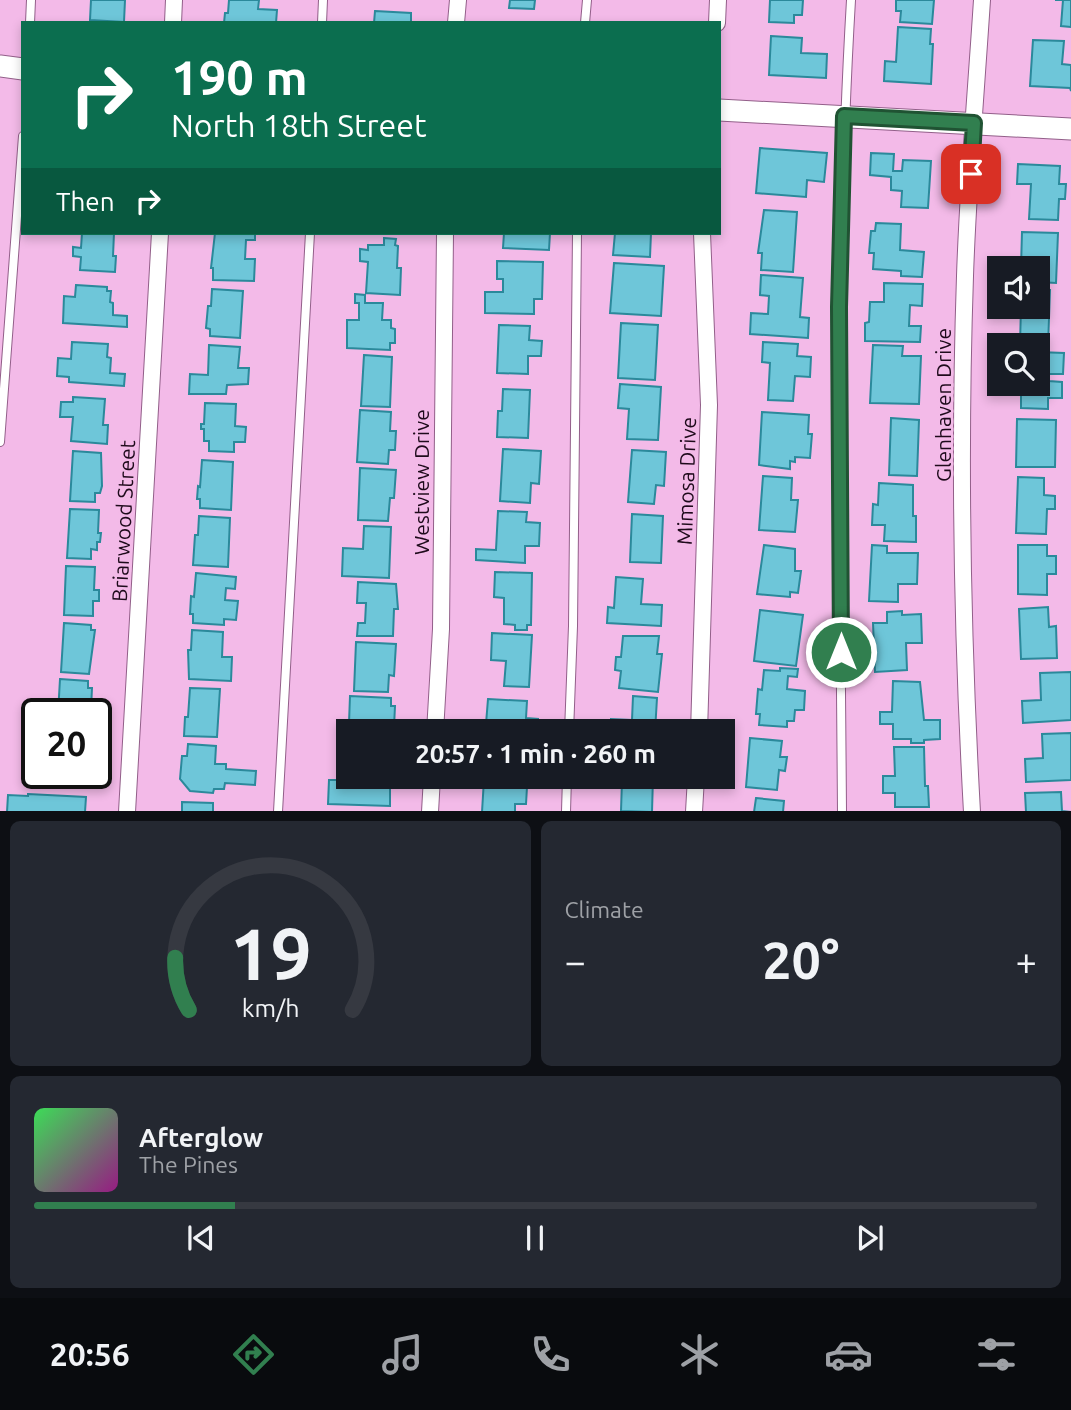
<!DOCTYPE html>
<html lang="en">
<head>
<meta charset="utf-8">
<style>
  :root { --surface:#171b24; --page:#242831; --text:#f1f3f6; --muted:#9ea1a6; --line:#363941; --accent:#317f4f }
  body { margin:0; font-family:Ubuntu,sans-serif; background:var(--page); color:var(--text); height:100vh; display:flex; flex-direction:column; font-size:26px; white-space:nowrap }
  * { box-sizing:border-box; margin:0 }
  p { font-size:23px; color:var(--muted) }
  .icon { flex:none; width:38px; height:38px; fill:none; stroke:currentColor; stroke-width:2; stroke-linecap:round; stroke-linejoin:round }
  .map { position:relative; height:811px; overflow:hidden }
  .details { display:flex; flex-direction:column; gap:10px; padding:10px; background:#0d0f14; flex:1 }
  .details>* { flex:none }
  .top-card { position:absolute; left:21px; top:21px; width:700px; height:214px; border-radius:0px; box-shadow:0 4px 10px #0003; background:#0b6e4f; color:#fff; overflow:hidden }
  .tools { position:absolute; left:987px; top:256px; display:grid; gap:14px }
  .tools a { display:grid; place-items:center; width:63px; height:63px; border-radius:0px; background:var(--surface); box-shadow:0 4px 10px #0003; font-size:35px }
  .speed { position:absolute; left:21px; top:698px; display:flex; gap:14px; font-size:35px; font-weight:700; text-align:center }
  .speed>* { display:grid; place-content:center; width:91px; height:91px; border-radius:50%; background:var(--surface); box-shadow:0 4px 10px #0003; line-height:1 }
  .speed .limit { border:4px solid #111; border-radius:10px; background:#fff; color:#111 }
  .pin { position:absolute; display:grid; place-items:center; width:60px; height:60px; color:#fff; margin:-30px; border-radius:14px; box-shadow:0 4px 10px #0006 }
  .me { position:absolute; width:77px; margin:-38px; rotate:0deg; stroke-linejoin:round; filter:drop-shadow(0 0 5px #0008) }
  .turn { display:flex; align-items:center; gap:24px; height:147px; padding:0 35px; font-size:32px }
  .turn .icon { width:91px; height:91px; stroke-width:2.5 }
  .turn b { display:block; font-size:49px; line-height:60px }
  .then { display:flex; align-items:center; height:66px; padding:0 35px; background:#0003; gap:14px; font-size:26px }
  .big { font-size:52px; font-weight:600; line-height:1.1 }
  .details .tile { flex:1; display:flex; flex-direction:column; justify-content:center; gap:10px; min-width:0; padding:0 24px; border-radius:10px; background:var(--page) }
  .details .dial { align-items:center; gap:0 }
  .dial svg { height:182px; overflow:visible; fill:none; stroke:var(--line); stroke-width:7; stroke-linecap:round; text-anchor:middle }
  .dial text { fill:var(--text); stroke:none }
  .song { display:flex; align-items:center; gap:21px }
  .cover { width:84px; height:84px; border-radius:10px; background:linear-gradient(135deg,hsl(130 70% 55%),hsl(310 70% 35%)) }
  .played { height:7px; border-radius:4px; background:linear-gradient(90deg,var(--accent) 20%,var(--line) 20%) }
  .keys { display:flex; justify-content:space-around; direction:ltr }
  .heat { display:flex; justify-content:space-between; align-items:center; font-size:38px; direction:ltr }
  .details .tiles { flex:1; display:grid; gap:10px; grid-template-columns:1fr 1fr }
  .tile:last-child { grid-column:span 2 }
  .trip { position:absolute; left:336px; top:719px; width:399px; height:70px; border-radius:0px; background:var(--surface); box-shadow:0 4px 10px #0003; font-weight:600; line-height:70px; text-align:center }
  .dock { display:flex; height:112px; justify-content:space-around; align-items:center; background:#090b0e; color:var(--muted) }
  .dock .icon { width:49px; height:49px }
  .dock .on { color:var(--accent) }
  .dock b { font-size:32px; color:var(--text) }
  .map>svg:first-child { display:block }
  .building { fill:#6ec6d9; stroke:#2b899b; stroke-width:2 }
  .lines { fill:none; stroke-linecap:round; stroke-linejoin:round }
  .service-casing { stroke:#925f89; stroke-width:10 }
  .minor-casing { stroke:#925f89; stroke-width:18 }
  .tertiary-casing { stroke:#925f89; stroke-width:23 }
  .service { stroke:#fff; stroke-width:8 }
  .minor { stroke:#fff; stroke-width:16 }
  .tertiary { stroke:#fff; stroke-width:21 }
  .route-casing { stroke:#205333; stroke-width:18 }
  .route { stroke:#317f4f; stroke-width:12 }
  .labels { text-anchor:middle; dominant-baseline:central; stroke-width:5; stroke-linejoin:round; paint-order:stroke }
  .street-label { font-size:21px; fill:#1e0a1b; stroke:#f3bae8 }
</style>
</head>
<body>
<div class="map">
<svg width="1071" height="812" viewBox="0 0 1071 812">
  <rect width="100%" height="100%" fill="#f3bae8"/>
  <!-- building -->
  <path class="building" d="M91,0H125L124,22L90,20Z
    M229,0H259L258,9L277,10L276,23H224L225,13H228Z
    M510,0H535L534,9L509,8Z
    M770,0H803L802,15H794V23L769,22Z
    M896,0H934L932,24L900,22L901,11H896Z
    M1055,0H1071V27L1061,26L1063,0Z
    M375,11L411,13V23H374Z
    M898,27L931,29L930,44H933L931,84L884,81L885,61L896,62Z
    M771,36L802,38L801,53L827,54L826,78L769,75Z
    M1033,40L1064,41L1062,64L1071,65V91L1070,88L1030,86Z
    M760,148L827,153L824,182L807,180L806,197L756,193Z
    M871,153L894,154L893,171H902L903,160L931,161L928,208L901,207L902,191L891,190V177L870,175Z
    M1018,164L1060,166L1059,184H1066L1065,199H1059L1058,220L1029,219L1031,184H1017Z
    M764,210L797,212L793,272L761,270L762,253H758Z
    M876,223L901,224L900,250L924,252L922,277L901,276V271L873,269L874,253H869L871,231H875Z
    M1022,232L1058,233L1056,283L1038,282V268H1021Z
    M82,233H114L113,256H116L115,272L80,270L81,257L73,256V247L81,248Z
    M215,233H255V240H246L245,259H255L254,281L213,280V268H211Z
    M504,233H550L549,250L503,248Z
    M615,233H651L650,257L613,255Z
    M384,238L396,239L395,245L398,246L397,268H401L400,295L366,293L368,262L360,261V249L368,250V245H384Z
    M497,261L543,262L542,299H534V314L485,313V292H503V279H497Z
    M614,263L664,266L661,316L610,313Z
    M761,275L803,278L800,317L809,318L808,338L750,334L751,313L768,314L769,296L760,295Z
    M884,283L923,284L922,306L910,305L909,326H921L920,342L865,341V323L869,322L870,302H884Z
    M76,285L107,287V291H111L110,302L113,303V315L127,316V327L63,323L64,296L75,297Z
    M212,289L243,291L240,338L210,336V329L206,328L208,306H211Z
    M1038,290H1050L1048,346L1020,345L1021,306H1038Z
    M355,294L365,295V303H383L382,320H391V328L395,329V343H390V350L347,348V320H359V303H355Z
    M621,323L658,325L655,380L618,378Z
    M499,325L530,326L529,340L542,341L541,356H528V374L497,373Z
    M72,342L108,344L107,357L111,358L110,373L125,374L124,386L69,382V377L57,376L58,358L71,359Z
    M763,342L798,344L797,356L811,357L810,377L795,376L793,401L768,400L770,363L762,362Z
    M209,345L240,347L238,368H249L248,384L227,385L226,394H189L190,374L208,375Z
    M873,345L903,346L902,356H921L919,404L870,403Z
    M1038,352L1064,353L1063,374H1049V381L1062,382V398H1048V409L1021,408V393H1016V383H1038Z
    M364,355L392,357L390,407L361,406Z
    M620,384L661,387L658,440L627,439L629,409L618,408Z
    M503,389L530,390L528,438L497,437L498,411H502Z
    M73,397L105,399L103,425H108L107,444L71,441L73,417H60L61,402H73Z
    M205,403L236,404L235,426L246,427L245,442H234V452L209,451V441H204V429H201V424H204Z
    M360,410L391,412L390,431H396L395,450H389L388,464L357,462Z
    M762,412L809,415L808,434H812L810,458L795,457V462L790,461V469L759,465Z
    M891,418L919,420L917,476L889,475Z
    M1017,419L1056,420L1055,467H1016Z
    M503,449L541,451L539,484L531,483L530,503L500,501Z
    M632,450L666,452L664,486L656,485L654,504L628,502Z
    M73,451L101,453L102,486L100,493H95V502L70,501Z
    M202,460L233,462L231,510L200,508V499H197L198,486L200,487Z
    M360,468L396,470L394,498H390L388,521L358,520Z
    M763,476L792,478L791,500H798L795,532L759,530Z
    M1018,477L1044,478V495L1055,496V509H1047L1046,534L1016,533Z
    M879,483L913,485V516H916V542L884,541L885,525H872L873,504L878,505Z
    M70,509L99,510L98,533H101L100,542H97V550L91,549V559L67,558Z
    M498,511L527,512L526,522L540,523L539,546H525V563L476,560V549L496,550Z
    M632,514L663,516L661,563L630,562Z
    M199,516L230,518L228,567L193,565L195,535H198Z
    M364,526L391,527L389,578L342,576L343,548L363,549Z
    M764,545L795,549V571H801L798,593L790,592V597L757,594Z
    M872,545L887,546V553H918L917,584H898V602L869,601Z
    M1018,545H1047V556H1056V574H1047V595L1018,594Z
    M66,566L95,567L94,590H99V601H93V616L64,615Z
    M495,572L532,573L531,625H527V630H515V625L504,624V598L494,597Z
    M196,573L236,577L235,589L226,588L225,600L238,601L236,620L224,619V625L193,623V614H190L191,596L194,597Z
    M616,577L643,579L641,604L662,605L661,626L607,623L608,607L614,608Z
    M358,582L396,584L398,609H394L393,636H357L358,623H365L366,603H357Z
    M1048,607L1049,627L1056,626L1057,658L1021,659L1019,609Z
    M760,610L803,615L796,666L754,661Z
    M902,611V615L921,614L922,643H906L907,670L875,672L873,623H887V612Z
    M64,623L91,625V630H95L89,674L61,672Z
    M192,630L223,632L222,657H232L231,681L189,679L188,650H191Z
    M492,633L532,635L529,687L504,686L506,661L491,660Z
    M623,636H659L657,654H662L658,692L619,688L621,671L615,670L616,657H621Z
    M356,642L396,644L394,676L389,675L388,692L354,691Z
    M780,668L798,669L797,677L788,676L787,689L805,691L804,710H795L794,721H787V727L759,725L760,714H756L758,689L762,690L764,670L780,671Z
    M1071,672V720L1023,723L1022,701L1041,700L1040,673Z
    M60,679L88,681V688H92L91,709H87L86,714H58Z
    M893,681L920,682L924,720H940V739L924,740V743H911V739H893V724H880V712H892Z
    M190,688L220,689L217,737L184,736L185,717H188Z
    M350,696L391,698V706H395L394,727L388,726V732H367V724L349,723Z
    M633,696L657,698L655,732H611V719L632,720Z
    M488,699L527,701L526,718L538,719L537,732L495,731V724H486Z
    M1071,733V780L1026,782L1025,759L1043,758L1042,734Z
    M750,738L782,741L780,757H787L785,771L779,770L777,790L746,787Z
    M188,744L216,746L215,764H226V769L256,771L255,785L225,783L224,789H214L213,793L190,791L180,779L182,756H187Z
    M894,747H924L925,786H928L929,807H895V793H883V776H895Z
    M341,757L348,758V777H369V783L390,784V806L328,804L329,780H340Z
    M54,774H85V778H79V787L53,786Z
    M490,777H518L517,787H527L526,804H515V812H482L484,779H490Z
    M613,777H653L652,812L621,811L622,780H613Z
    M1061,792L1062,811L1071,812H1026L1025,793Z
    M28,794L86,797L85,812H7L8,795L28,796Z
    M756,798L784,801L783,812H754Z
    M182,802L213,803V812H182Z"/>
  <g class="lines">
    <!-- service casing -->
    <g class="service-casing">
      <path id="service" d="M30,23L31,0
        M322,23L323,0
        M585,23L587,0
        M0,442L23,136
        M569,732L573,626L577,233
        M278,812L310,233
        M566,812L567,777
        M842,812C840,541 835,270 851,0"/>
    </g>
    <!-- minor casing -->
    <g class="minor-casing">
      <path id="minor" d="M173,23L174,0
        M456,23L458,0
        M717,23L718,0
        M435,732L441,629L445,233
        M699,732L709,405L702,233
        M127,812L160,233
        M430,812L432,777
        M694,812L696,777
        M972,812C962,633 959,454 965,276C968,184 976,92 982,0"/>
    </g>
    <!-- tertiary casing -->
    <g class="tertiary-casing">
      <path id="tertiary" d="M0,66L23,69
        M719,110L1071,129"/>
    </g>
    <!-- service -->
    <use href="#service" class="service"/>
    <!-- minor -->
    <use href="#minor" class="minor"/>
    <!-- tertiary -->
    <use href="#tertiary" class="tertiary"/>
  </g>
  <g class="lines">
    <!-- route casing -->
    <g class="route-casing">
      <path id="route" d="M841,652L839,307L844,116L974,123L971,174"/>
    </g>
    <!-- route -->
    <use href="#route" class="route"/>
  </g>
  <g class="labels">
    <!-- street labels -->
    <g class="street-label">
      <text transform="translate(943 405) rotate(-90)">Glenhaven Drive</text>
      <text transform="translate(686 481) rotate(-88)">Mimosa Drive</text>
      <text transform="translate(421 482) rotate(-90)">Westview Drive</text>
      <text transform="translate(123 521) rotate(-87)">Briarwood Street</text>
    </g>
  </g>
</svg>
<div class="tools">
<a><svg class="icon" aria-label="sound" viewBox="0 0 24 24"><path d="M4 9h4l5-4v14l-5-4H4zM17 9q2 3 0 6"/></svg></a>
<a><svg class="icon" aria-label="search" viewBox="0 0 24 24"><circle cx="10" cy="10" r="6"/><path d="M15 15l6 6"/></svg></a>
</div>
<div class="speed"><div class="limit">20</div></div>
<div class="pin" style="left:971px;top:174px;background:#d93025"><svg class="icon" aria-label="arrive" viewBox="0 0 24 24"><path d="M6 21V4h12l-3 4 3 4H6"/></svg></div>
<svg class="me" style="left:841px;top:652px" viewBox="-20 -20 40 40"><circle r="17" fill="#317f4f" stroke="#fff" stroke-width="3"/><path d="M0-11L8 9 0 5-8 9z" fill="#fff"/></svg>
<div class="trip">20:57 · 1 min · 260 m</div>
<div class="top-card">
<div class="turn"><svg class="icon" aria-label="right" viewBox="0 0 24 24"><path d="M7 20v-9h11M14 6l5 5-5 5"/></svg><div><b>190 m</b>North 18th Street</div></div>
<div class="then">Then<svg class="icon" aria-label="right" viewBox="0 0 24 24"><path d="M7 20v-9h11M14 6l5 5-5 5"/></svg></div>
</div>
</div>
<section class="details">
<div class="tiles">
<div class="tile dial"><svg viewBox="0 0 100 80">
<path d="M14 69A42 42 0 1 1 86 69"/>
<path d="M14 69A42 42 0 0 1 8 46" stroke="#317f4f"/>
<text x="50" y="56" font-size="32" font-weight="700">19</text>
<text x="50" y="72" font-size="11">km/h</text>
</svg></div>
<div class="tile"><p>Climate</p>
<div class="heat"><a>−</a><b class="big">20°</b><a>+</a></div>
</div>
<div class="tile">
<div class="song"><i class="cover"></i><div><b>Afterglow</b><p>The Pines</p></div></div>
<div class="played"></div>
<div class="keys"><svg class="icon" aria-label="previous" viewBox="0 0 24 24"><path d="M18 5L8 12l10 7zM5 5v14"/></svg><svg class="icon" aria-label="pause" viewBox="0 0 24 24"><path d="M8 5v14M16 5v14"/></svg><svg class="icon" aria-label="next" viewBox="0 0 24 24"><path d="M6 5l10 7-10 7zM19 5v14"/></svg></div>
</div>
</div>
</section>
<nav class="dock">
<b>20:56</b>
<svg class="icon on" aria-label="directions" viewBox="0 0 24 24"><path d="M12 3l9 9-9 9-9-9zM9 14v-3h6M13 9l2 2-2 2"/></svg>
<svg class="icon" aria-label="music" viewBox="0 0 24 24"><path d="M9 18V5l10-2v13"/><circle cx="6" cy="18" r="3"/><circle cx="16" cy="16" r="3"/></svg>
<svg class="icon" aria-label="phone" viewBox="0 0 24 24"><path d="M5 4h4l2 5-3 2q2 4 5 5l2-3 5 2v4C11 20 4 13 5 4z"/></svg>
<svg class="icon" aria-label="climate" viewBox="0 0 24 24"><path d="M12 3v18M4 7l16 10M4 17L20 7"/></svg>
<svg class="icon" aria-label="car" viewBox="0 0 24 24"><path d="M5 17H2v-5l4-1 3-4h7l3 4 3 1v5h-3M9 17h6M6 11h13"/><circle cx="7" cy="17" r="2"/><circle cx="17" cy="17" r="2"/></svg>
<svg class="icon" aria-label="filters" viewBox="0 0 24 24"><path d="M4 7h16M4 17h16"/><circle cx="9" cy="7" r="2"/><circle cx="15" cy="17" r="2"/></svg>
</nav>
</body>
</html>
